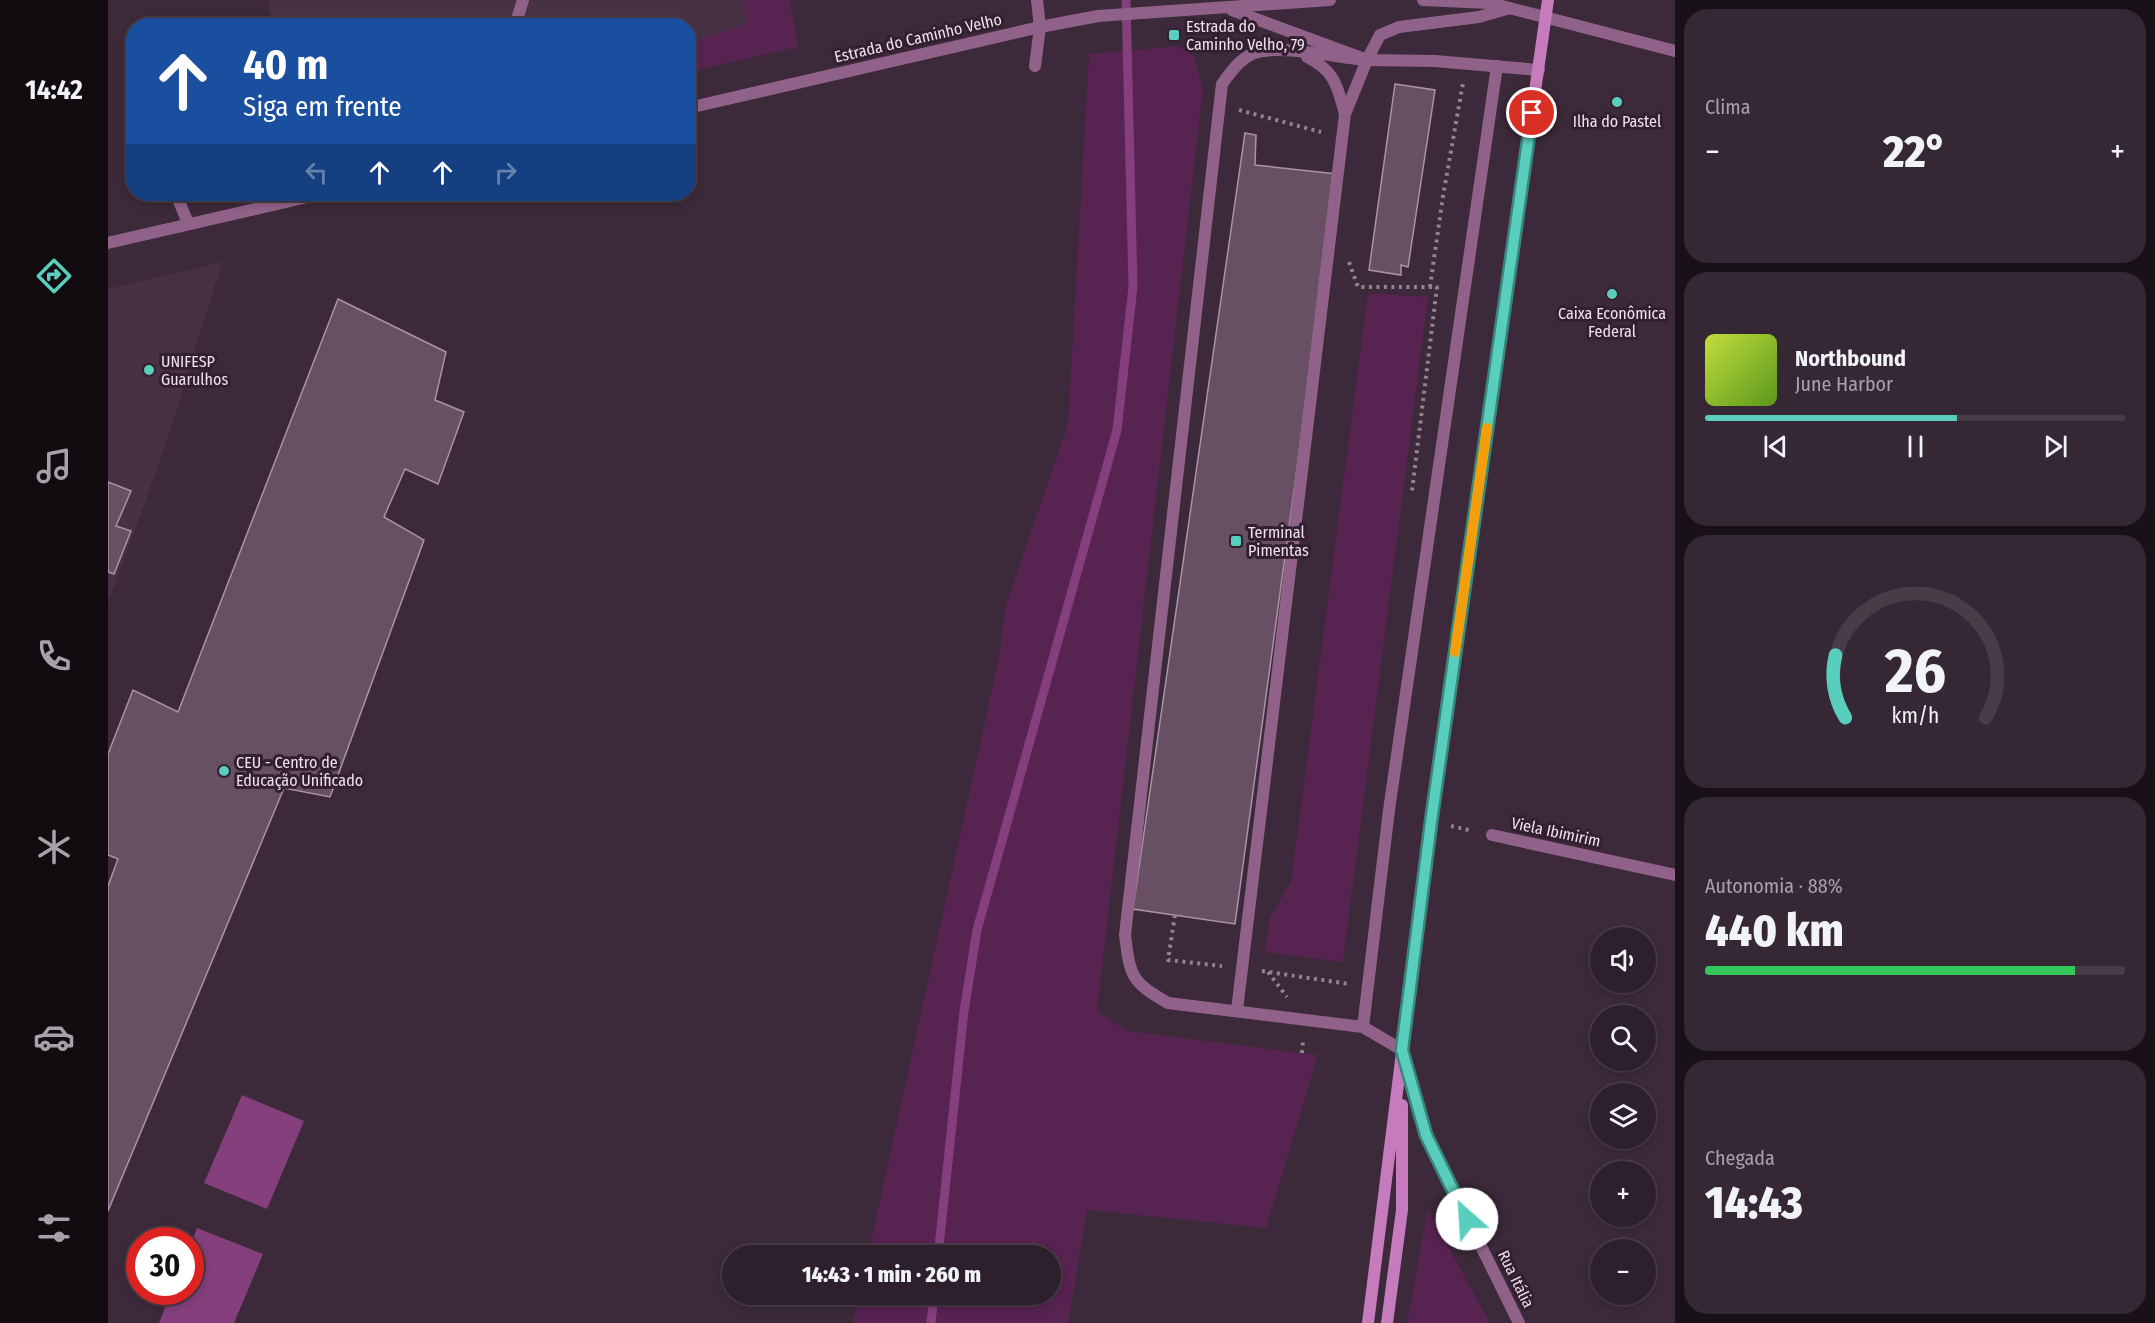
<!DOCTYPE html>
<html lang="pt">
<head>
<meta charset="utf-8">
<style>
  :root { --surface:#2d1f2b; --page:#352733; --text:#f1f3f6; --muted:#a7a2a9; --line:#483d47; --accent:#5acebd }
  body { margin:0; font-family:"Fira Sans Condensed",sans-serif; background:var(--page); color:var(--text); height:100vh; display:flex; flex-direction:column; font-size:22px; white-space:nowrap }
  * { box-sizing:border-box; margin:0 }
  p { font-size:20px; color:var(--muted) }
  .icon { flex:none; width:33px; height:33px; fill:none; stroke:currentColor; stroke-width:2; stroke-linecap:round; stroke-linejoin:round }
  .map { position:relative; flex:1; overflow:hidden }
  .panel { display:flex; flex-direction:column; gap:9px; padding:9px; background:#191118; width:480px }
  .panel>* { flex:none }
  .banner { position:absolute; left:18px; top:18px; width:570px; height:183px; border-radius:24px; box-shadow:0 3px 9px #0003,0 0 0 2px var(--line); background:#1a4fa0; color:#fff; overflow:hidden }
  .controls { position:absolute; left:1482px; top:927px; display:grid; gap:12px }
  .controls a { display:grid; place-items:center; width:66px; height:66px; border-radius:50%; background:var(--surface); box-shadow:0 3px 9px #0003,0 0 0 2px var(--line); font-size:30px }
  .speed { position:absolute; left:18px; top:1227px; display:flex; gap:12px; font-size:30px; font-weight:700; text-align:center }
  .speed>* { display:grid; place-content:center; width:78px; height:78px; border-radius:50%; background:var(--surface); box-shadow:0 3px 9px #0003,0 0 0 2px var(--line); line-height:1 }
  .speed .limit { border:9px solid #d22; background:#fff; color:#111 }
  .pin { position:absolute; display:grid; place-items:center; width:51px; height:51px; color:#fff; margin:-26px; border:3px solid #fff; border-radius:50%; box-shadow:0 2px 6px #0007 }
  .me { position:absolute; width:66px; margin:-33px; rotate:334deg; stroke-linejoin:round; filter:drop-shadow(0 0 4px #0008) }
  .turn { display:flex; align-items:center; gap:21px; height:126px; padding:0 18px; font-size:27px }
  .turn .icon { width:78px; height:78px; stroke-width:2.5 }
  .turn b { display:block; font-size:42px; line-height:51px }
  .lanes { display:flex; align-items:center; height:57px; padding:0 18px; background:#0003; justify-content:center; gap:30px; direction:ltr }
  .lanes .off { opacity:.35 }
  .big { font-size:45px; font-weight:800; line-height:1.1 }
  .panel .card { flex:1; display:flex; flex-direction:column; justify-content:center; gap:9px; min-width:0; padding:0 21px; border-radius:24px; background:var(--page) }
  .panel .dial { align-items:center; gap:0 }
  .dial svg { height:156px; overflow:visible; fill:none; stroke:var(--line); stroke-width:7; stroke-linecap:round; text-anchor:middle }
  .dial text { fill:var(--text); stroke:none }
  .song { display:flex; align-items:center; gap:18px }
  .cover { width:72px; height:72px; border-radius:9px; background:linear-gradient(135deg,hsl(70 70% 55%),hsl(90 70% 35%)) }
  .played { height:6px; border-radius:3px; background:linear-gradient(90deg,var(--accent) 60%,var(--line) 60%) }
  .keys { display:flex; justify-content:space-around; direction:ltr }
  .heat { display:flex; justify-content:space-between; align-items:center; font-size:33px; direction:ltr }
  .charge { height:9px; border-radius:4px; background:linear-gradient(90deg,#34c759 88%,var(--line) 0) }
  .trip { position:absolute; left:614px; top:1245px; width:339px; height:60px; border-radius:30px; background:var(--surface); box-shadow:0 3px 9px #0003,0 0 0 2px var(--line); font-weight:800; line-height:60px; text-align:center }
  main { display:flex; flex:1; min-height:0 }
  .tab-bar { display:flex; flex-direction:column; width:108px; justify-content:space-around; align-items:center; background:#120c11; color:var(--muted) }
  .tab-bar .icon { width:42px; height:42px }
  .tab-bar .selected { color:var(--accent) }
  .tab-bar b { font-size:27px; color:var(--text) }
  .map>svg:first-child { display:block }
  .built { fill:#493145 }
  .green { fill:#572351 }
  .water { fill:#843f7c }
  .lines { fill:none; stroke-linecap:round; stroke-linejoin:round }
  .stream { stroke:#843f7c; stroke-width:9 }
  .building { fill:#665062; stroke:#ab93a7; stroke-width:1.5 }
  .path { stroke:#938391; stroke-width:4; stroke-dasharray:3 4.5; stroke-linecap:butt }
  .service { stroke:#916289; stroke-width:12 }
  .minor { stroke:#916289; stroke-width:12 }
  .secondary { stroke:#c67cbc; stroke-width:12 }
  .route-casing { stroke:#3a867b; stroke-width:15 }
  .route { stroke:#5acebd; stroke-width:10 }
  .slow { stroke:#f59e0b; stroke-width:10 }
  .poi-dot { fill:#5acebd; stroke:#321f2f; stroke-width:2 }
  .labels { text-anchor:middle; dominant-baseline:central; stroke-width:6; stroke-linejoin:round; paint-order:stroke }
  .poi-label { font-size:16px; fill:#eee1ec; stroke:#321f2f; text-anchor:start }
  .street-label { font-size:16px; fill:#eee1ec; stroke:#321f2f }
</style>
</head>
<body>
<main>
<nav class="tab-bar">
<b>14:42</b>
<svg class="icon selected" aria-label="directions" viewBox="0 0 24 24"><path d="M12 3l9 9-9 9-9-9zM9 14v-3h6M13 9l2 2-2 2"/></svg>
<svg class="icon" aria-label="music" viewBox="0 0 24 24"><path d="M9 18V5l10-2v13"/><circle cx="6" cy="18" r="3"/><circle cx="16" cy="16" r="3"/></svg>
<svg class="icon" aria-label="phone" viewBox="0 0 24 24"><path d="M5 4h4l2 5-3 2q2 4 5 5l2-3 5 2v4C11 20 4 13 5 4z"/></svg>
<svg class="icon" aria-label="climate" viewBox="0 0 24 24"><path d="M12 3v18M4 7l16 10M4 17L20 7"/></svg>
<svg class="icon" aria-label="car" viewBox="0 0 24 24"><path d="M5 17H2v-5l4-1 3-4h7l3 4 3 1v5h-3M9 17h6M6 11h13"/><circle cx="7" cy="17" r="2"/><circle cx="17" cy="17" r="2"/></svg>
<svg class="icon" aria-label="filters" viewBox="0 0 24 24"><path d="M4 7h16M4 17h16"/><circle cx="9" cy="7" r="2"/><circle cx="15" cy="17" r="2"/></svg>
</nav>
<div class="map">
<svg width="1567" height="1323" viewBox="0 0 1567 1323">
  <rect width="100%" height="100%" fill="#3c2939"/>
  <!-- built -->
  <path class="built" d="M160,0H635L640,24L581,42L580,26L165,25Z
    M114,262L56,450L0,603V289Z"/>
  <!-- green -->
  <path class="green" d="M635,0H682L690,47L581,72V42L639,24Z
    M1069,46L1086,56L1095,89L989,1012L1020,1031L1210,1055L1158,1228L979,1210L960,1323H745L751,1295L942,1294V1256L760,1255L890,662L898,604L960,425L981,54Z
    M1260,293L1320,297L1235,962L1157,952L1162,917L1183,882Z
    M1320,1209L1382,1323H1299Z"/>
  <!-- water -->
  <path class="water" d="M134,1095L196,1121L159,1209L96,1183Z
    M89,1228L155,1254L126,1323H51L63,1292H82L83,1245Z"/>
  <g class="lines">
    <!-- stream -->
    <path class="stream" d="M830,1256L856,1011L869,930L1009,430L1025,287L1018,0
      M823,1323L826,1294"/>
  </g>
  <!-- building -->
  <path class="building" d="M1287,84L1327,90L1300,267L1293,265V275L1261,270Z
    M1137,133L1148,135L1147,165L1229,174L1127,924L1025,909Z
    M230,299L338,352L327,400L356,412L330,484L297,469L276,517L316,540L222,797L176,788L0,1211V886L10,859L0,855V754L25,690L70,712Z
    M0,482L23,491L8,526L23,531L6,574L0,572Z"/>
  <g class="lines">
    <!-- path -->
    <path class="path" d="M1131,110L1213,132
      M1241,262L1250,287H1329L1304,491
      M1322,287L1335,196L1355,83
      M1343,826L1365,831
      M1067,915L1060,960L1114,966
      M1154,971L1241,984
      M1160,972L1179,997
      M1194,1053L1195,1040"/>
    <!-- service -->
    <path class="service" d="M407,26L415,0
      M1199,57C1227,71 1229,85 1237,114
      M1249,59C1223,56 1167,44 1144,54C1131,60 1122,73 1114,84L1017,935C1022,976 1023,982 1060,1003L1255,1027L1294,1050
      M927,66L932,27L929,0
      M1384,835L1567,875
      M1129,1010L1237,114L1259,60L1272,35L1291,27L1371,17L1402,8
      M1255,1027L1281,810L1389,66"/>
    <!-- minor -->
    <path class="minor" d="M1315,0L1382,3L1567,51
      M1124,10L1259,60L1327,61L1431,70
      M580,108L932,27L990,16L1222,0
      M68,194L80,223
      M0,243L212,194
      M1294,1052L1318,1135L1411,1323"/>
    <!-- secondary -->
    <path class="secondary" d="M1260,1323L1323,822L1440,0
      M1279,1323L1294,1210V1105"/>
  </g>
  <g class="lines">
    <!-- route casing -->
    <g class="route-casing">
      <path id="route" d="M1359,1219L1318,1135L1294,1050L1323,822L1424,113"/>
    </g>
    <!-- route -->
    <use href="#route" class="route"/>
    <!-- slow -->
    <path class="slow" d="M1347,652L1379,428"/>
  </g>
  <!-- markers -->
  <g class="poi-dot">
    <rect x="1060" y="29" width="12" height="12" rx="3"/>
    <circle cx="1509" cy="102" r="6"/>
    <circle cx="1504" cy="294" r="6"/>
    <circle cx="41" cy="370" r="6"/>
    <rect x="1122" y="535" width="12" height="12" rx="3"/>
    <circle cx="116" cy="771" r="6"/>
  </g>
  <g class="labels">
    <!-- poi labels -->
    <g class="poi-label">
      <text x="1078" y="26">Estrada do<tspan x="1078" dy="18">Caminho Velho, 79</tspan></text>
      <text x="1509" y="121" text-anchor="middle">Ilha do Pastel</text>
      <text x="1504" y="313" text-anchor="middle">Caixa Econômica<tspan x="1504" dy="18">Federal</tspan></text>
      <text x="53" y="361">UNIFESP<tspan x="53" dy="18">Guarulhos</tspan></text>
      <text x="1140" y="532">Terminal<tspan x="1140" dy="18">Pimentas</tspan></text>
      <text x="128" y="762">CEU - Centro de<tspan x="128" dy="18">Educação Unificado</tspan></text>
    </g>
    <!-- street labels -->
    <g class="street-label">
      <text transform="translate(810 38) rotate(-13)">Estrada do Caminho Velho</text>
      <text transform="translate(1448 832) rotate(12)">Viela Ibimirim</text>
      <text transform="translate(1408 1279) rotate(64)">Rua Itália</text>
    </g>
  </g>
</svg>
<div class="controls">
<a><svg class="icon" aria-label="sound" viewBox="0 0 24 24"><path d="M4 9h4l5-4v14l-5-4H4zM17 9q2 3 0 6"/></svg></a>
<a><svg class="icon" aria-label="search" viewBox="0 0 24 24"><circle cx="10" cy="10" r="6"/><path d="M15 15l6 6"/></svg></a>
<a><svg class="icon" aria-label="layers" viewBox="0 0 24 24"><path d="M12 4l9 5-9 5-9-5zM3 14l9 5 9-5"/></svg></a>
<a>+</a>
<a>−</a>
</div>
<div class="speed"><div class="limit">30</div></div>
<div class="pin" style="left:1424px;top:113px;background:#d93025"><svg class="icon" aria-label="arrive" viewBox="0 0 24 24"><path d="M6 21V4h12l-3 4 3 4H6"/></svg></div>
<svg class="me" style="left:1359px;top:1219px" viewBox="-20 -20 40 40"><circle r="19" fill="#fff"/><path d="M0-13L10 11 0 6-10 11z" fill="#5acebd"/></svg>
<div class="trip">14:43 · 1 min · 260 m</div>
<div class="banner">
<div class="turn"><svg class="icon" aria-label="ahead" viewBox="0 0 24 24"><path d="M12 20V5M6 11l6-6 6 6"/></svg><div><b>40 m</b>Siga em frente</div></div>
<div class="lanes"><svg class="icon off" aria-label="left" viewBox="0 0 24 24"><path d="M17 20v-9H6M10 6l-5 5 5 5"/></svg><svg class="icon" aria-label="ahead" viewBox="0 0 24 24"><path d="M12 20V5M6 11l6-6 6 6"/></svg><svg class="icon" aria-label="ahead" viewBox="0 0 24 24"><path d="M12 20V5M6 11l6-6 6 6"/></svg><svg class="icon off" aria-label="right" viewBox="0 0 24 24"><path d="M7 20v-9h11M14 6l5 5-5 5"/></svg></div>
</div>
</div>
<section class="panel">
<div class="card"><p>Clima</p>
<div class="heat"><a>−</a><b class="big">22°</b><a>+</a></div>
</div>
<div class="card">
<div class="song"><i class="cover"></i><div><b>Northbound</b><p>June Harbor</p></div></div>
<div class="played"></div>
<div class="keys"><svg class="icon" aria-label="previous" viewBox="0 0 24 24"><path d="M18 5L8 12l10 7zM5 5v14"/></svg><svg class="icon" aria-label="pause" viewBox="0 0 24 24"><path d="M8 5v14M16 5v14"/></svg><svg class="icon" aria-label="next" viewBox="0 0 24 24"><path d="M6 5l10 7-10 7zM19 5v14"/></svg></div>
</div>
<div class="card dial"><svg viewBox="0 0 100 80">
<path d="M14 69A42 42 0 1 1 86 69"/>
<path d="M14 69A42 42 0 0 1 9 37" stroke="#5acebd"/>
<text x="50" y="56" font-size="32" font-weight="700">26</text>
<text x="50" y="72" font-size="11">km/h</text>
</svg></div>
<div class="card"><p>Autonomia · 88%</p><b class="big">440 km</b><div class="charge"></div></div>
<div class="card"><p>Chegada</p><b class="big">14:43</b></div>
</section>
</main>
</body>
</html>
